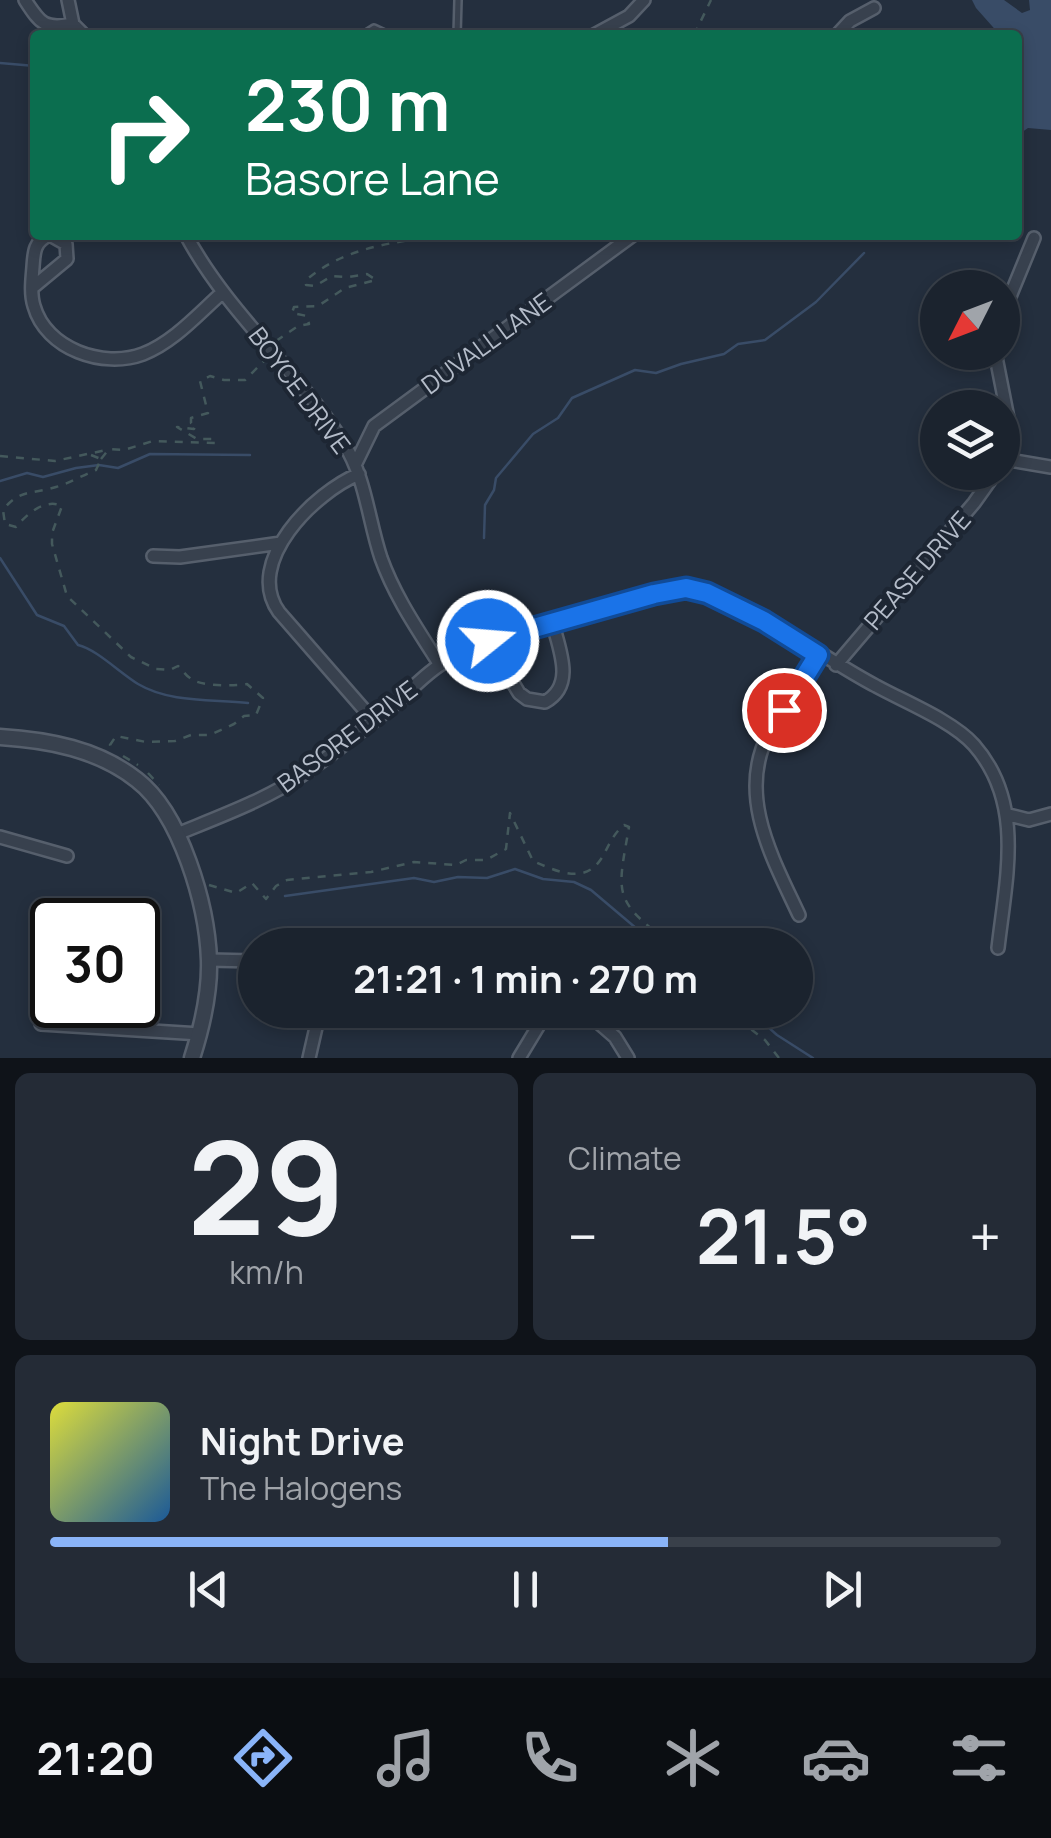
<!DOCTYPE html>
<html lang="en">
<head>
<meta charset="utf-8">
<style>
  :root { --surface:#1b232e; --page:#242b36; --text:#f1f3f6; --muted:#a0a4aa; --line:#39404a; --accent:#8ab4f8 }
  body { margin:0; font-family:Manrope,sans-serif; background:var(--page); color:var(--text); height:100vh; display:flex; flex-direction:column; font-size:38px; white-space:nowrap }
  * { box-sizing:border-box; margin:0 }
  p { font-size:32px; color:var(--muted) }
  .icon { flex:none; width:55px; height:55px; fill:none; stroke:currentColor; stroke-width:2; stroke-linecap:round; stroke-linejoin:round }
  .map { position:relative; height:1058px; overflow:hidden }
  .details { display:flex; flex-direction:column; gap:15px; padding:15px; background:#0f1319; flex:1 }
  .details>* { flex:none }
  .hud { position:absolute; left:30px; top:30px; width:992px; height:210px; border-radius:10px; box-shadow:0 5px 15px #0003,0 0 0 2px var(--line); background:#0b6e4f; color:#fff; overflow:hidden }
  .needle { width:65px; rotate:228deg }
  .controls { position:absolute; left:920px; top:270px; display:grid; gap:20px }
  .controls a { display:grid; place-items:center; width:100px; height:100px; border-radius:50%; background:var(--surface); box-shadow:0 5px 15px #0003,0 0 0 2px var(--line); font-size:50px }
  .speed { position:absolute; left:30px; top:898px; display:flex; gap:20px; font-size:50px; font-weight:700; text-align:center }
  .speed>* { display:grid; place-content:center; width:130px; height:130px; border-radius:50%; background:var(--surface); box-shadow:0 5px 15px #0003,0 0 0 2px var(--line); line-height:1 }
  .speed .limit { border:5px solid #111; border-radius:15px; background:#fff; color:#111 }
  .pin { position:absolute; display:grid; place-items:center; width:85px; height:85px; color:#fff; margin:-42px; border:5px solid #fff; border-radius:50%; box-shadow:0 2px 10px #0007 }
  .me { position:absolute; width:110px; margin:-55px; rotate:73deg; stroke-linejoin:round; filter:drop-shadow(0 0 8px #0008) }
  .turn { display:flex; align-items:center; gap:35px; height:210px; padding:0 50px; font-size:45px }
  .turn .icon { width:130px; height:130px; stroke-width:2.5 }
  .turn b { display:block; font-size:70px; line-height:85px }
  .big { font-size:75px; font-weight:700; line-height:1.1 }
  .details .widget { flex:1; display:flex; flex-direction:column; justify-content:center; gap:15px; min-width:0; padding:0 35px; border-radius:15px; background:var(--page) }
  .details .dial { align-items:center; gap:0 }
  .dial b { font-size:130px; line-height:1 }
  .song { display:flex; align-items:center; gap:30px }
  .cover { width:120px; height:120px; border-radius:15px; background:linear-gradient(135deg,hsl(60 70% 55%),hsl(210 70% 35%)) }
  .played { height:10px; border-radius:5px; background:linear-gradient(90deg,var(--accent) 65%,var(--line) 65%) }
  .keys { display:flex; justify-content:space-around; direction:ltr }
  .heat { display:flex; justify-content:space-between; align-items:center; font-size:55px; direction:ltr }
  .details .tiles { flex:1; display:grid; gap:15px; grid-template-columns:1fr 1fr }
  .widget:last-child { grid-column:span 2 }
  .trip { position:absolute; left:238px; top:928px; width:575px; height:100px; border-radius:50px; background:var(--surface); box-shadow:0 5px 15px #0003,0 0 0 2px var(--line); font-weight:700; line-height:100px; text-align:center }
  .tab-bar { display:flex; height:160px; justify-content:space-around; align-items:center; background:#0b0e12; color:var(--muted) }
  .tab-bar .icon { width:70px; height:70px }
  .tab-bar .on { color:var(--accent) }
  .tab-bar b { font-size:45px; color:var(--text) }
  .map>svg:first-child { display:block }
  .water { fill:#394c67 }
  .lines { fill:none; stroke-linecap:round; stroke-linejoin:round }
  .stream { stroke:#394c67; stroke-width:2.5 }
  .service-casing { stroke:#565f6c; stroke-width:10 }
  .minor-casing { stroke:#565f6c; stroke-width:16 }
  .tertiary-casing { stroke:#565f6c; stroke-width:19 }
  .path { stroke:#44595c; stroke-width:2.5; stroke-dasharray:8 8; stroke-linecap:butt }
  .service { stroke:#38414e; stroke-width:5 }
  .minor { stroke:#38414e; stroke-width:11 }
  .tertiary { stroke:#38414e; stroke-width:14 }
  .route-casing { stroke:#114b97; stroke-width:25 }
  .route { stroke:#1a73e8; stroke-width:18 }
  .labels { text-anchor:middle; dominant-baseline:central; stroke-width:8; stroke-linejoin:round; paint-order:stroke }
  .street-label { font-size:25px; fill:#b4bcc9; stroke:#1d2633 }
</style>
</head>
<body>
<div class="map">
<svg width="1051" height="1058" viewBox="0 0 1051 1058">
  <rect width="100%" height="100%" fill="#242f3e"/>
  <!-- water -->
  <path class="water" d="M972,0H1004L1022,13L1030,10L1029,0H1051V130L1028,128L1018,135V35H1000L976,8Z"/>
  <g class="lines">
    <!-- stream -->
    <path class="stream" d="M0,63L35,66
      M0,481L27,473L43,477L76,468L99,465L118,468L150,454L250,455
      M484,538L485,505L494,490L496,478L533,434L558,418L572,398L635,370L656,373L681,364L724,354L738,344L765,340L816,302L864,253
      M0,558L37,615L64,626L78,645C96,649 120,673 138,684C170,703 212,699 248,703
      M285,896L414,878L434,882L458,877L487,878L515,869L543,879L574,882L591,890L656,945
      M749,1010L777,1035L813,1058"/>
    <!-- service casing -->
    <g class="service-casing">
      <path id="service" d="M363,35L374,28L389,35
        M457,35L458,0"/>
    </g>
    <!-- minor casing -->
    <g class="minor-casing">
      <path id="minor" d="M25,0C40,23 44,30 73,24
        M68,0L73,24L84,35
        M594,35L629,16L644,0
        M837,35L850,21L874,8
        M49,235C34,242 34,252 33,267C32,279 30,294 34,306C46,349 103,369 143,354C174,342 199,313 223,292
        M186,235C227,312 297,370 343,442C366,478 368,519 381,558C395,597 418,630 440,665
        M32,288L67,259L66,244L50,235
        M1002,316L1034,238
        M995,352L1008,418L1002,459
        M1003,459L1051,467
        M355,465L374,426L633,235
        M359,474C315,492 243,562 279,612L374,721
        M153,556L180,557L281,543
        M488,641L519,693L527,699L545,702C576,685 559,649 552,621
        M836,665L974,503L996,472
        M1009,815L1029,820L1051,814
        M177,834C221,816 268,799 307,772C338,750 368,726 397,702C412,689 426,673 443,663C485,639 661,580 704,592C756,607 826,660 876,686C905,702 953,721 974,745C1025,803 1006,877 998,948
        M0,837L67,856
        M799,915C773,859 736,795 769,733C784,706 802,681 819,655
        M209,960L255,961
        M584,1010L615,1037L628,1058
        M41,1024L200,1034
        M309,1058L320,1010
        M519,1058L548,1010"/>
    </g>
    <!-- tertiary casing -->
    <g class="tertiary-casing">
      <path id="tertiary" d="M0,737C48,740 98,749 137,780C181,814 207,905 209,960C210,993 202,1027 192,1058"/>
    </g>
    <!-- path -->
    <path class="path" d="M694,35L711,0
      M276,341L298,326L309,324L307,316L292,313L294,307L318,306L345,288L376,280L367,274L348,277L332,276L315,286L306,285V280C337,254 372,246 410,240L417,235
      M91,455L101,459L96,470C83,475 70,483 56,487C34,494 19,489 3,510L5,524L16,527C27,514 45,498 62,506L52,533V544L67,596L131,657L156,669L170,670L178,666C183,670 185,675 190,678C200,687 234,686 247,684L263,698L256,715L244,716L234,724L210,735H191L175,741L146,742L116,736L110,745L112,750
      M0,456L55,461L106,450
      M101,459L109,449L124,450L153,441L215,443V439H197L177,427L194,429L196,425L191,423V418L208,413L200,381L210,376L224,380H245L265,360
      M123,756L138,765
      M148,773L159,785
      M209,885L236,893L252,883L266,899L276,886L287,880L371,872L414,862L456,865L466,860H486L506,849L510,813L533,861C556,871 584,885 601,859C609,846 612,835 624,825L629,827C617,896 612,900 673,945
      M726,1010L765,1040L779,1058"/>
    <!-- service -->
    <use href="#service" class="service"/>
    <!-- minor -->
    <use href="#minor" class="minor"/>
    <!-- tertiary -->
    <use href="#tertiary" class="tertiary"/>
  </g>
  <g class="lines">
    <!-- route casing -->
    <g class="route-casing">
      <path id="route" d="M488,641L654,594L686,588L707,593L764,621L818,655L784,710"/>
    </g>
    <!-- route -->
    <use href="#route" class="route"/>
  </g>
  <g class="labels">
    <!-- street labels -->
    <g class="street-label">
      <text transform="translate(486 343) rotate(-36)">DUVALL LANE</text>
      <text transform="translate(300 390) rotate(53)">BOYCE DRIVE</text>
      <text transform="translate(917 570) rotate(-49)">PEASE DRIVE</text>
      <text transform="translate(347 736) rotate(-37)">BASORE DRIVE</text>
    </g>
  </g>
</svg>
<div class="controls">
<a><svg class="needle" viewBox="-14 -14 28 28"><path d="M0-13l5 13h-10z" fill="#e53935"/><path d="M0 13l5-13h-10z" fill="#a0a4aa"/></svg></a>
<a><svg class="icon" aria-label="layers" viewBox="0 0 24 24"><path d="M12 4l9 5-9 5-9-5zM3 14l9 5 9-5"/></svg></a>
</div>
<div class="speed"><div class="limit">30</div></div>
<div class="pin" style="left:784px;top:710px;background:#d93025"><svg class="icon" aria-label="arrive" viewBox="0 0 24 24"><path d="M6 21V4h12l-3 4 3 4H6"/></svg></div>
<svg class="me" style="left:488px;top:641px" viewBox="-20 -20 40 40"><circle r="17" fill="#1a73e8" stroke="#fff" stroke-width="3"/><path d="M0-11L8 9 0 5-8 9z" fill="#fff"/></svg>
<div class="trip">21:21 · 1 min · 270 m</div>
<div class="hud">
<div class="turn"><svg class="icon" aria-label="right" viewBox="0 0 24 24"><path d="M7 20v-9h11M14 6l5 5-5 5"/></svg><div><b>230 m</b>Basore Lane</div></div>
</div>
</div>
<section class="details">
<div class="tiles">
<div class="widget dial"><b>29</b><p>km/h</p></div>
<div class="widget"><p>Climate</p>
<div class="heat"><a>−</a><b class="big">21.5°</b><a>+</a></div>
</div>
<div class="widget">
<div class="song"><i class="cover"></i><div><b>Night Drive</b><p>The Halogens</p></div></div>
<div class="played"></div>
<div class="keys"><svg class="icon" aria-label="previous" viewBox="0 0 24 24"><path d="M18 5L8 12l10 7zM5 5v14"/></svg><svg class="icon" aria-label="pause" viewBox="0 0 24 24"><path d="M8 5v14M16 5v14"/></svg><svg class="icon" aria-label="next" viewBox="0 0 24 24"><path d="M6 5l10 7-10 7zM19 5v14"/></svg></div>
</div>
</div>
</section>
<nav class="tab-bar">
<b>21:20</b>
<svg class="icon on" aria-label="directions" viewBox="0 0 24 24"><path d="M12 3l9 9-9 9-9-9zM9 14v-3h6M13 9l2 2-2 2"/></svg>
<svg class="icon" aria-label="music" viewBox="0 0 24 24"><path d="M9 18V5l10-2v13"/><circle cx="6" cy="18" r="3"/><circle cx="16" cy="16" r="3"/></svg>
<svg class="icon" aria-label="phone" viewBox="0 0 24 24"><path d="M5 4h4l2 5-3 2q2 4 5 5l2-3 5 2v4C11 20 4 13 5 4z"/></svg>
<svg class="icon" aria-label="climate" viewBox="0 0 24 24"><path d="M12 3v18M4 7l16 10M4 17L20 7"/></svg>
<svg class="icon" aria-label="car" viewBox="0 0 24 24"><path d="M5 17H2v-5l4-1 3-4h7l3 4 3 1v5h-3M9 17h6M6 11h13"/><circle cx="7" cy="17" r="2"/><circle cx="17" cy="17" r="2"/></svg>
<svg class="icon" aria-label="filters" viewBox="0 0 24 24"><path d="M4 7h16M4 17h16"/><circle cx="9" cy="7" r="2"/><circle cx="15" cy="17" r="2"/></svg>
</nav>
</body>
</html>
